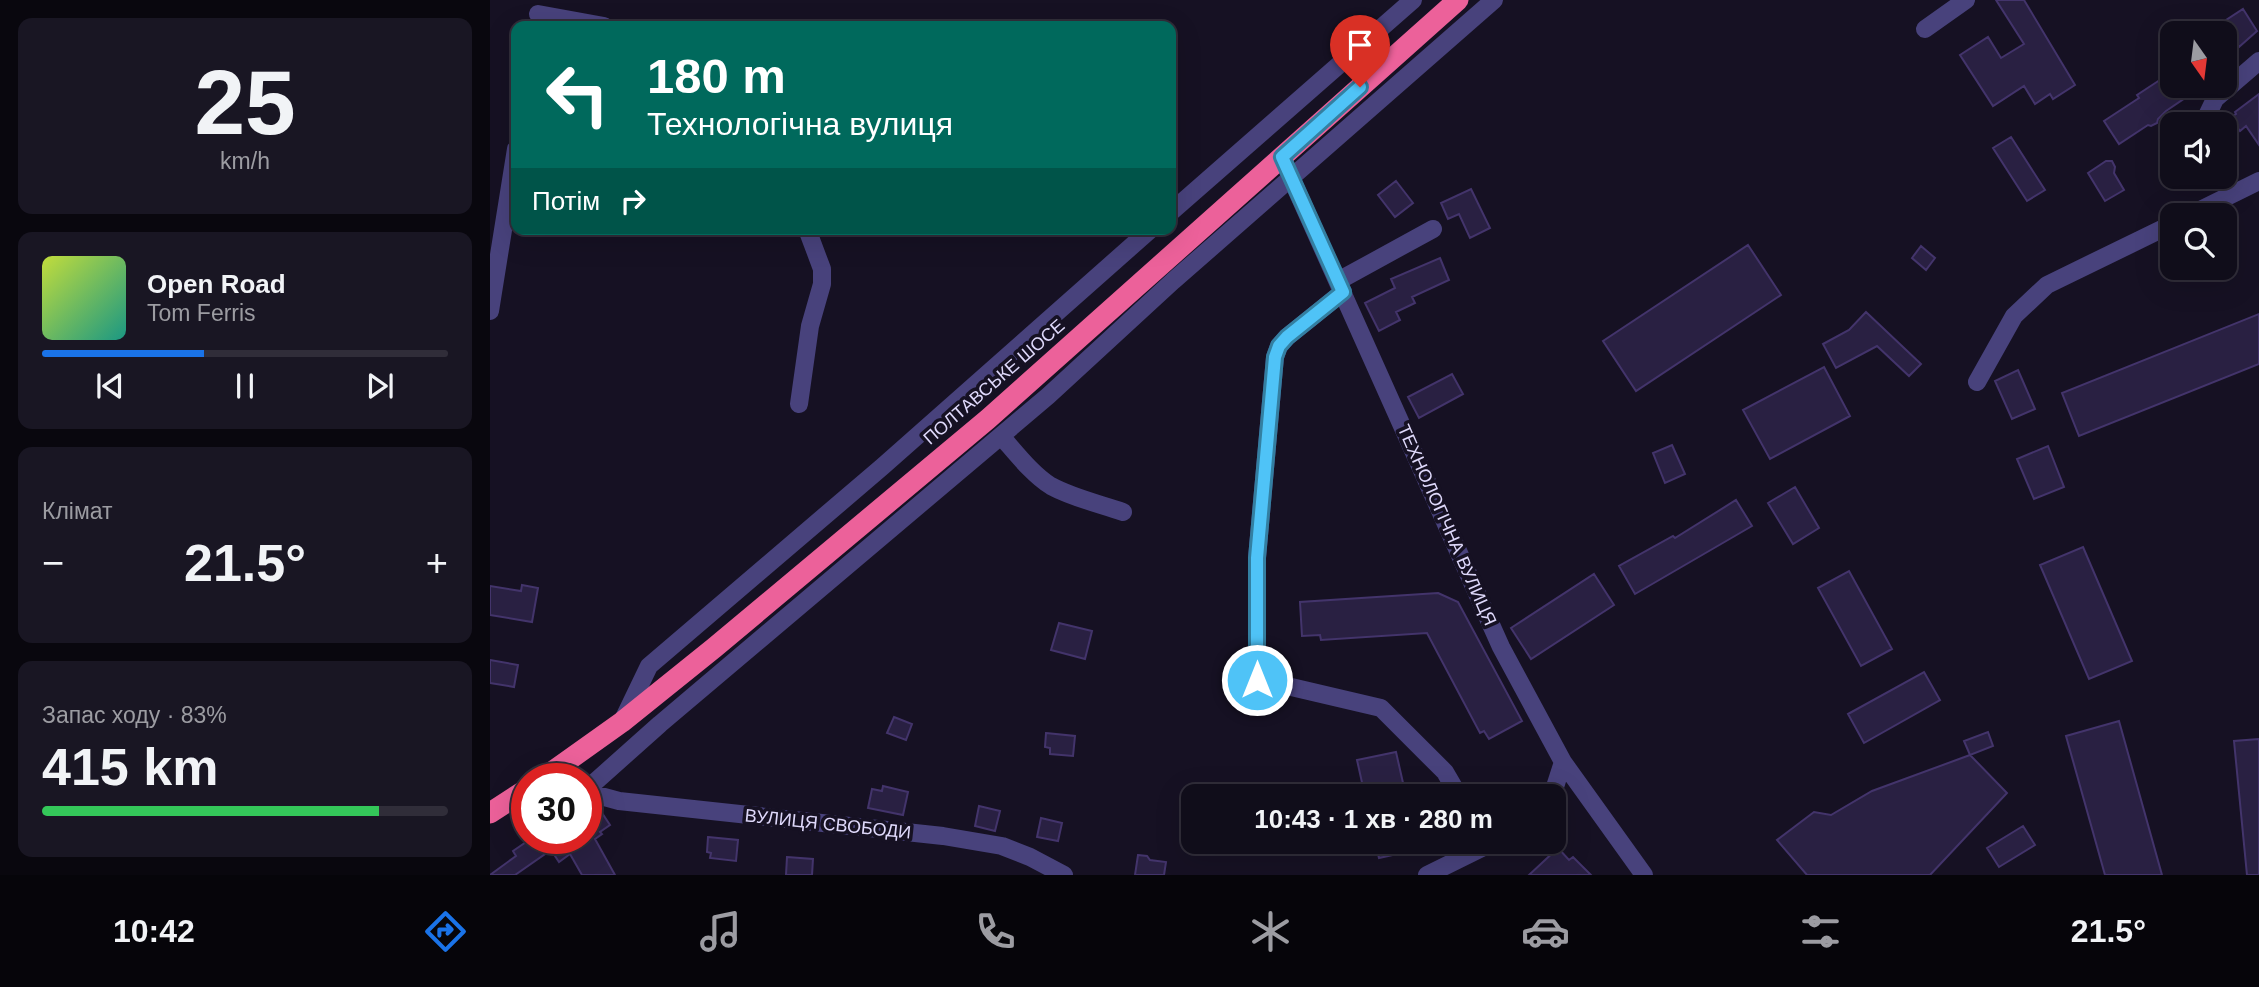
<!DOCTYPE html>
<html lang="uk">
<head>
<meta charset="utf-8">
<style>
  :root { --surface:#100d1a; --page:#191623; --text:#f1f3f6; --muted:#9c9ca2; --line:#302d39; --accent:#1a73e8 }
  body { margin:0; font-family:Helvetica,sans-serif; background:var(--page); color:var(--text); height:100vh; display:flex; flex-direction:column; font-size:26px; white-space:nowrap }
  * { box-sizing:border-box; margin:0 }
  p { font-size:23px; color:var(--muted) }
  .icon { flex:none; width:38px; height:38px; fill:none; stroke:currentColor; stroke-width:2; stroke-linecap:round; stroke-linejoin:round }
  .map { position:relative; flex:1; overflow:hidden }
  .details { display:flex; flex-direction:column; gap:18px; padding:18px; background:#09070e; width:490px }
  .details>* { flex:none }
  .banner { position:absolute; left:21px; top:21px; width:665px; height:214px; border-radius:14px; box-shadow:0 7px 28px #0002,0 0 0 2px var(--line); background:#00695c; color:#fff; overflow:hidden }
  .needle { width:46px; rotate:166deg }
  .fabs { position:absolute; left:1670px; top:21px; display:grid; gap:14px }
  .fabs a { display:grid; place-items:center; width:77px; height:77px; border-radius:14px; background:var(--surface); box-shadow:0 7px 28px #0002,0 0 0 2px var(--line); font-size:35px }
  .speed { position:absolute; left:21px; top:763px; display:flex; gap:14px; font-size:35px; font-weight:700; text-align:center }
  .speed>* { display:grid; place-content:center; width:91px; height:91px; border-radius:50%; background:var(--surface); box-shadow:0 7px 28px #0002,0 0 0 2px var(--line); line-height:1 }
  .speed .limit { border:10px solid #d22; background:#fff; color:#111 }
  .pin { position:absolute; display:grid; place-items:center; width:60px; height:60px; color:#fff; margin:-72px -30px; border-radius:50% 50% 50% 0; rotate:-45deg; box-shadow:0 0 7px #0007 }
  .pin .icon { rotate:45deg }
  .me { position:absolute; width:77px; margin:-38px; rotate:0deg; stroke-linejoin:round; filter:drop-shadow(0 0 5px #0008) }
  .turn { display:flex; align-items:center; gap:24px; height:147px; padding:0 21px; font-size:32px }
  .turn .icon { width:91px; height:91px; stroke-width:2.5 }
  .turn b { display:block; font-size:49px; line-height:60px }
  .then { display:flex; align-items:center; height:66px; padding:0 21px; background:#0003; gap:14px; font-size:26px }
  .big { font-size:52px; font-weight:700; line-height:1.1 }
  .details .tile { flex:1; display:flex; flex-direction:column; justify-content:center; gap:10px; min-width:0; padding:0 24px; border-radius:14px; background:var(--page) }
  .details .dial { align-items:center; gap:0 }
  .dial b { font-size:91px; line-height:1 }
  .song { display:flex; align-items:center; gap:21px }
  .cover { width:84px; height:84px; border-radius:10px; background:linear-gradient(135deg,hsl(70 70% 55%),hsl(170 70% 35%)) }
  .played { height:7px; border-radius:4px; background:linear-gradient(90deg,var(--accent) 40%,var(--line) 40%) }
  .keys { display:flex; justify-content:space-around; direction:ltr }
  .heat { display:flex; justify-content:space-between; align-items:center; font-size:38px; direction:ltr }
  .charge { height:10px; border-radius:5px; background:linear-gradient(90deg,#34c759 83%,var(--line) 0) }
  .trip { position:absolute; left:691px; top:784px; width:385px; height:70px; border-radius:14px; background:var(--surface); box-shadow:0 7px 28px #0002,0 0 0 2px var(--line); font-weight:700; line-height:70px; text-align:center }
  .tab-bar { display:flex; height:112px; justify-content:space-around; align-items:center; background:#06050a; color:var(--muted) }
  .tab-bar .icon { width:49px; height:49px }
  .tab-bar .selected { color:var(--accent) }
  .tab-bar b { font-size:32px; color:var(--text) }
  main { display:flex; flex:1; min-height:0 }
  .map>svg:first-child { display:block }
  .building { fill:#292042; stroke:#43346b; stroke-width:2 }
  .lines { fill:none; stroke-linecap:round; stroke-linejoin:round }
  .minor { stroke:#48427c; stroke-width:18 }
  .highway { stroke:#ec619a; stroke-width:21 }
  .route-casing { stroke:#337fa1; stroke-width:18 }
  .route { stroke:#4fc3f7; stroke-width:12 }
  .labels { text-anchor:middle; dominant-baseline:central; stroke-width:7; stroke-linejoin:round; paint-order:stroke }
  .street-label { font-size:18px; fill:#ded8fa; stroke:#161123 }
</style>
</head>
<body>
<main>
<section class="details">
<div class="tile dial"><b>25</b><p>km/h</p></div>
<div class="tile">
<div class="song"><i class="cover"></i><div><b>Open Road</b><p>Tom Ferris</p></div></div>
<div class="played"></div>
<div class="keys"><svg class="icon" aria-label="previous" viewBox="0 0 24 24"><path d="M18 5L8 12l10 7zM5 5v14"/></svg><svg class="icon" aria-label="pause" viewBox="0 0 24 24"><path d="M8 5v14M16 5v14"/></svg><svg class="icon" aria-label="next" viewBox="0 0 24 24"><path d="M6 5l10 7-10 7zM19 5v14"/></svg></div>
</div>
<div class="tile"><p>Клімат</p>
<div class="heat"><a>−</a><b class="big">21.5°</b><a>+</a></div>
</div>
<div class="tile"><p>Запас ходу · 83%</p><b class="big">415 km</b><div class="charge"></div></div>
</section>
<div class="map">
<svg width="1769" height="875" viewBox="0 0 1769 875">
  <rect width="100%" height="100%" fill="#161123"/>
  <!-- building -->
  <path class="building" d="M1506,0H1534L1585,85L1563,99L1560,94L1545,104L1534,86L1503,106L1470,55L1498,37L1511,58L1534,44Z
    M1753,9L1767,31L1749,47L1733,22Z
    M1682,72V86H1699L1695,98L1676,111L1668,119L1667,123L1661,126L1658,125L1629,144L1614,121L1649,98L1647,95Z
    M1769,94V145L1756,126L1750,131L1740,118L1746,114L1745,112Z
    M1521,137L1555,190L1537,201L1503,148Z
    M1616,161H1622L1625,167L1624,173L1634,190L1615,201L1598,173Z
    M906,181L923,203L905,217L888,195Z
    M981,189L1000,228L980,238L969,214L958,219L951,203Z
    M1258,245L1291,295L1146,391L1113,341Z
    M1431,246L1445,258L1436,270L1422,258Z
    M950,258L959,280L922,297L925,303L906,312L910,320L889,331L875,303L905,288L901,279Z
    M1376,312L1431,364L1419,376L1387,346L1346,368L1333,344L1359,330Z
    M1769,314V364L1589,436L1572,393Z
    M1334,367L1360,416L1280,459L1253,410Z
    M1528,370L1545,409L1522,419L1505,381Z
    M962,374L973,394L929,418L918,397Z
    M1182,445L1195,474L1175,483L1163,453Z
    M1558,446L1574,487L1544,499L1527,459Z
    M1305,487L1329,528L1303,544L1278,503Z
    M1246,500L1262,526L1145,594L1129,566L1183,536L1185,538Z
    M1593,547L1642,661L1599,679L1550,565Z
    M1359,571L1402,649L1371,666L1328,588Z
    M1104,574L1124,605L1041,659L1021,628Z
    M32,585L48,588L42,622L0,615V586L31,591Z
    M948,593L968,602L1032,721L999,739L994,731L990,733L937,633L831,640L830,635L812,636L810,602Z
    M569,623L602,631L595,659L561,650Z
    M0,660L28,665L24,687L0,683Z
    M1434,672L1450,700L1374,743L1358,714Z
    M404,717L422,724L416,740L397,733Z
    M1629,721L1672,875H1615L1576,736Z
    M1498,732L1503,746L1480,755L1474,741Z
    M556,733L585,736L583,756L560,754V748L555,747Z
    M1769,739V875H1757L1744,741Z
    M906,752L916,796H875L867,760Z
    M1480,755L1517,793L1440,875H1317L1287,840L1324,812L1341,815L1382,791Z
    M393,786L418,792L413,815L378,808L382,789L392,791Z
    M96,805L108,807L120,825L110,832L112,834L105,839L125,875H92L80,854L69,862L61,850L25,875H0L26,856L23,851L42,838H96Z
    M489,806L510,811L505,831L485,826Z
    M551,818L572,823L568,841L547,837Z
    M1533,826L1545,845L1509,867L1497,848Z
    M218,837L248,840L246,861L220,858L221,853L217,852Z
    M885,842H938L939,847L889,858Z
    M1068,848L1079,860L1083,857L1101,875H1039Z
    M648,855L657,856L660,860L676,862L674,875H645Z
    M297,857L323,859L322,875H296Z"/>
  <g class="lines">
    <!-- minor -->
    <path class="minor" d="M48,14L114,26
      M1435,29L1476,0
      M1713,124L1725,99L1769,61
      M798,171L1011,647L1073,762L1154,875
      M681,212L923,0
      M1700,215L1769,181
      M848,281L943,229
      M853,292L797,337L789,346L785,357L767,558V679L891,708L955,772L969,796
      M0,311L26,149
      M1487,382L1524,316L1557,285L1682,224
      M309,404L320,326L332,284V269L317,229
      M511,436C526,453 542,474 561,486C583,498 610,504 633,512
      M133,720L159,666L392,467L661,229
      M96,790L170,724L558,396L683,281L1004,0
      M96,792L129,801L453,836L512,846L540,857L574,875
      M1062,796L1073,762
      M937,875L1004,842"/>
    <!-- highway -->
    <path class="highway" d="M52,779L132,722L224,648L498,419L968,0
      M0,813L37,789"/>
  </g>
  <g class="lines">
    <!-- route casing -->
    <g class="route-casing">
      <path id="route" d="M767,680V558L785,357L789,346L797,337L853,292L792,157L870,87"/>
    </g>
    <!-- route -->
    <use href="#route" class="route"/>
  </g>
  <g class="labels">
    <!-- street labels -->
    <g class="street-label">
      <text transform="translate(504 382) rotate(-41)">ПОЛТАВСЬКЕ ШОСЕ</text>
      <text transform="translate(957 525) rotate(66)">ТЕХНОЛОГІЧНА ВУЛИЦЯ</text>
      <text transform="translate(338 824) rotate(6)">ВУЛИЦЯ СВОБОДИ</text>
    </g>
  </g>
</svg>
<div class="fabs">
<a><svg class="needle" viewBox="-14 -14 28 28"><path d="M0-13l5 13h-10z" fill="#e53935"/><path d="M0 13l5-13h-10z" fill="#9c9ca2"/></svg></a>
<a><svg class="icon" aria-label="sound" viewBox="0 0 24 24"><path d="M4 9h4l5-4v14l-5-4H4zM17 9q2 3 0 6"/></svg></a>
<a><svg class="icon" aria-label="search" viewBox="0 0 24 24"><circle cx="10" cy="10" r="6"/><path d="M15 15l6 6"/></svg></a>
</div>
<div class="speed"><div class="limit">30</div></div>
<div class="pin" style="left:870px;top:87px;background:#d93025"><svg class="icon" aria-label="arrive" viewBox="0 0 24 24"><path d="M6 21V4h12l-3 4 3 4H6"/></svg></div>
<svg class="me" style="left:767px;top:680px" viewBox="-20 -20 40 40"><circle r="17" fill="#4fc3f7" stroke="#fff" stroke-width="3"/><path d="M0-11L8 9 0 5-8 9z" fill="#fff"/></svg>
<div class="trip">10:43 · 1 хв · 280 m</div>
<div class="banner">
<div class="turn"><svg class="icon" aria-label="left" viewBox="0 0 24 24"><path d="M17 20v-9H6M10 6l-5 5 5 5"/></svg><div><b>180 m</b>Технологічна вулиця</div></div>
<div class="then">Потім<svg class="icon" aria-label="right" viewBox="0 0 24 24"><path d="M7 20v-9h11M14 6l5 5-5 5"/></svg></div>
</div>
</div>
</main>
<nav class="tab-bar">
<b>10:42</b>
<svg class="icon selected" aria-label="directions" viewBox="0 0 24 24"><path d="M12 3l9 9-9 9-9-9zM9 14v-3h6M13 9l2 2-2 2"/></svg>
<svg class="icon" aria-label="music" viewBox="0 0 24 24"><path d="M9 18V5l10-2v13"/><circle cx="6" cy="18" r="3"/><circle cx="16" cy="16" r="3"/></svg>
<svg class="icon" aria-label="phone" viewBox="0 0 24 24"><path d="M5 4h4l2 5-3 2q2 4 5 5l2-3 5 2v4C11 20 4 13 5 4z"/></svg>
<svg class="icon" aria-label="climate" viewBox="0 0 24 24"><path d="M12 3v18M4 7l16 10M4 17L20 7"/></svg>
<svg class="icon" aria-label="car" viewBox="0 0 24 24"><path d="M5 17H2v-5l4-1 3-4h7l3 4 3 1v5h-3M9 17h6M6 11h13"/><circle cx="7" cy="17" r="2"/><circle cx="17" cy="17" r="2"/></svg>
<svg class="icon" aria-label="filters" viewBox="0 0 24 24"><path d="M4 7h16M4 17h16"/><circle cx="9" cy="7" r="2"/><circle cx="15" cy="17" r="2"/></svg>
<b>21.5°</b>
</nav>
</body>
</html>
